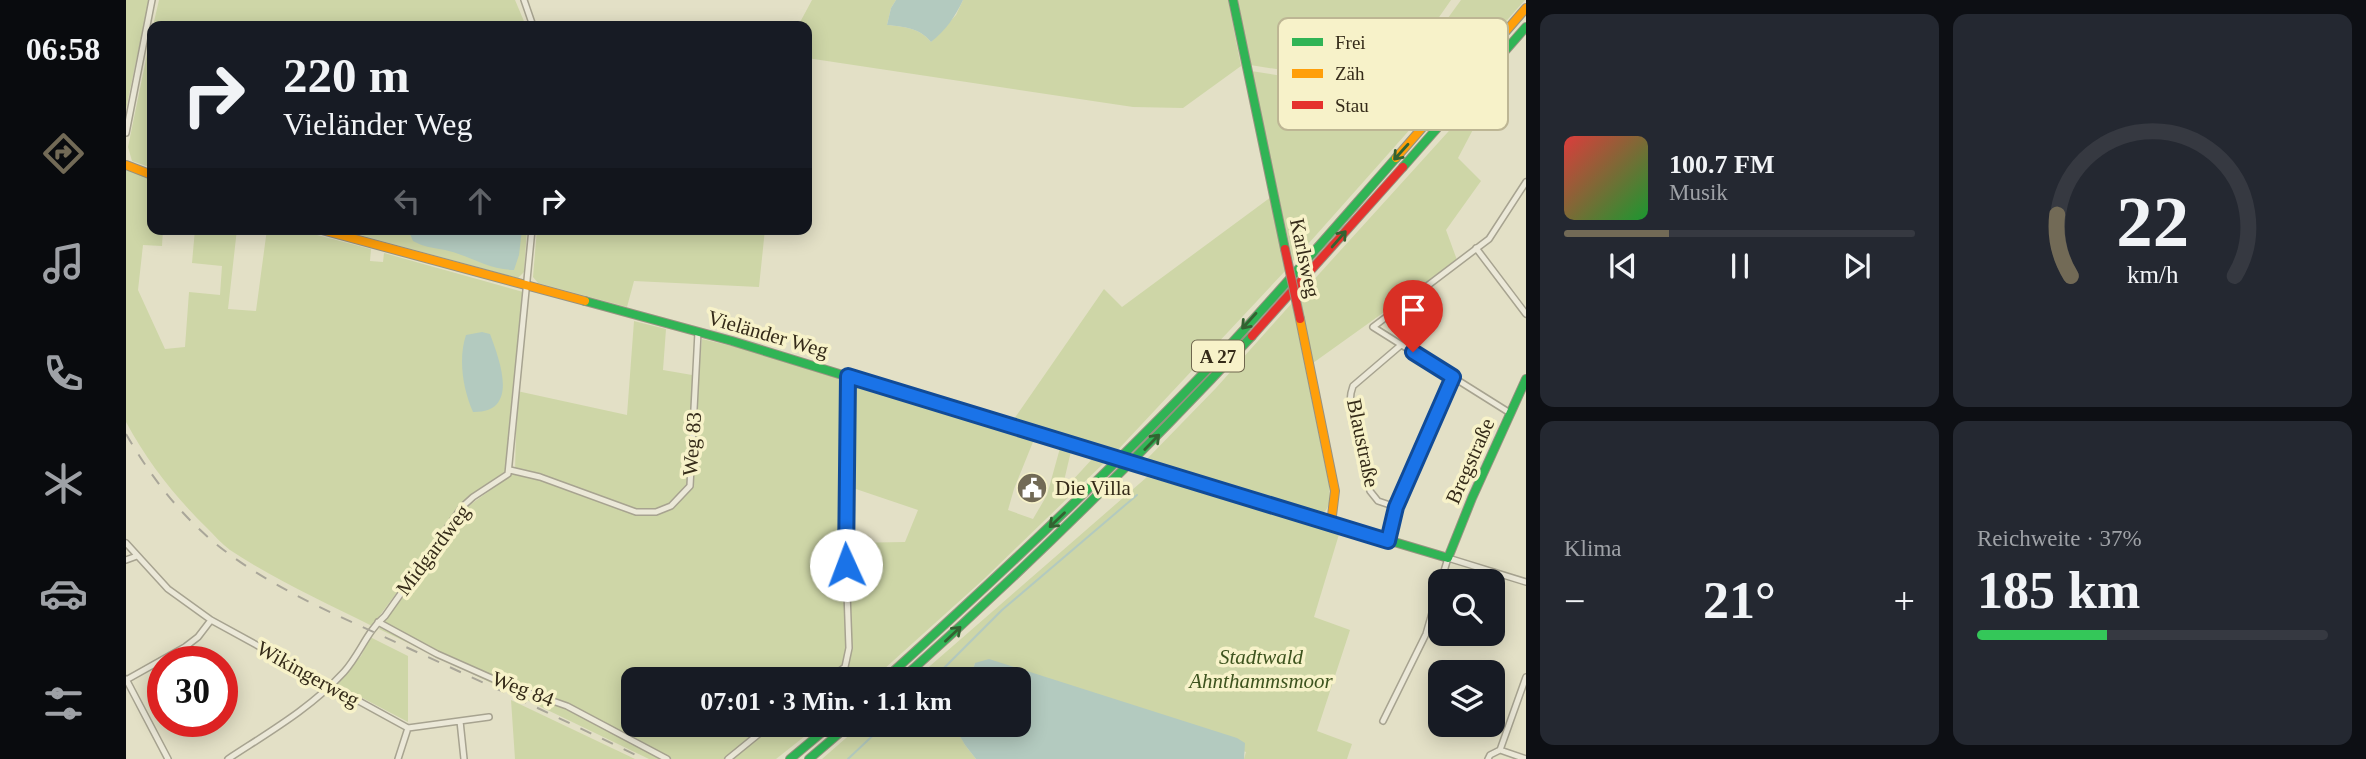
<!DOCTYPE html>
<html lang="de">
<head>
<meta charset="utf-8">
<style>
  :root { --surface:#171b24; --page:#242831; --text:#f1f3f6; --muted:#9ea1a6; --line:#363941; --accent:#726a56 }
  body { margin:0; font-family:Georgia,serif; background:var(--page); color:var(--text); height:100vh; display:flex; flex-direction:column; font-size:26px; white-space:nowrap }
  * { box-sizing:border-box; margin:0 }
  p { font-size:23px; color:var(--muted) }
  .icon { flex:none; width:38px; height:38px; fill:none; stroke:currentColor; stroke-width:2; stroke-linecap:round; stroke-linejoin:round }
  .map { position:relative; flex:1; overflow:hidden }
  .sheet { display:flex; flex-direction:column; gap:14px; padding:14px; background:#0d0f14; width:840px }
  .sheet>* { flex:none }
  .banner { position:absolute; left:21px; top:21px; width:665px; height:214px; border-radius:14px; box-shadow:0 4px 18px #0003; background:#171b24; color:var(--text); overflow:hidden }
  .fabs { position:absolute; left:1302px; top:569px; display:grid; gap:14px }
  .fabs a { display:grid; place-items:center; width:77px; height:77px; border-radius:14px; background:var(--surface); box-shadow:0 4px 18px #0003; font-size:35px }
  .speed { position:absolute; left:21px; top:646px; display:flex; gap:14px; font-size:35px; font-weight:700; text-align:center }
  .speed>* { display:grid; place-content:center; width:91px; height:91px; border-radius:50%; background:var(--surface); box-shadow:0 4px 18px #0003; line-height:1 }
  .speed .limit { border:10px solid #d22; background:#fff; color:#111 }
  .pin { position:absolute; display:grid; place-items:center; width:60px; height:60px; color:#fff; margin:-72px -30px; border-radius:50% 50% 50% 0; rotate:-45deg; box-shadow:0 0 7px #0007 }
  .pin .icon { rotate:45deg }
  .me { position:absolute; width:77px; margin:-38px; rotate:358deg; stroke-linejoin:round; filter:drop-shadow(0 0 5px #0008) }
  .turn { display:flex; align-items:center; gap:24px; height:147px; padding:0 21px; font-size:32px }
  .turn .icon { width:91px; height:91px; stroke-width:2.5 }
  .turn b { display:block; font-size:49px; line-height:60px }
  .lanes { display:flex; align-items:center; height:66px; padding:0 21px; background:#0003; justify-content:center; gap:35px; direction:ltr }
  .lanes .off { opacity:.35 }
  .big { font-size:52px; font-weight:700; line-height:1.1 }
  .sheet .tile { flex:1; display:flex; flex-direction:column; justify-content:center; gap:10px; min-width:0; padding:0 24px; border-radius:14px; background:var(--page) }
  .sheet .dial { align-items:center; gap:0 }
  .dial svg { height:182px; overflow:visible; fill:none; stroke:var(--line); stroke-width:7; stroke-linecap:round; text-anchor:middle }
  .dial text { fill:var(--text); stroke:none }
  .song { display:flex; align-items:center; gap:21px }
  .cover { width:84px; height:84px; border-radius:10px; background:linear-gradient(135deg,hsl(0 70% 55%),hsl(130 70% 35%)) }
  .played { height:7px; border-radius:4px; background:linear-gradient(90deg,var(--accent) 30%,var(--line) 30%) }
  .keys { display:flex; justify-content:space-around; direction:ltr }
  .heat { display:flex; justify-content:space-between; align-items:center; font-size:38px; direction:ltr }
  .charge { height:10px; border-radius:5px; background:linear-gradient(90deg,#34c759 37%,var(--line) 0) }
  .sheet .tiles { flex:1; display:grid; gap:14px; grid-template-columns:repeat(2,1fr) }
  .trip { position:absolute; left:495px; top:667px; width:410px; height:70px; border-radius:14px; background:var(--surface); box-shadow:0 4px 18px #0003; font-weight:700; line-height:70px; text-align:center }
  main { display:flex; flex:1; min-height:0 }
  .tabs { display:flex; flex-direction:column; width:126px; justify-content:space-around; align-items:center; background:#090b0e; color:var(--muted) }
  .tabs .icon { width:49px; height:49px }
  .tabs .on { color:var(--accent) }
  .tabs b { font-size:32px; color:var(--text) }
  .map>svg:first-child { display:block }
  .green { fill:#ced6a7; fill-rule:evenodd }
  .water { fill:#b3cabf }
  .lines { fill:none; stroke-linecap:round; stroke-linejoin:round }
  .stream { stroke:#b3cabf; stroke-width:2 }
  .street-casing { stroke:#a7a390; stroke-width:8 }
  .fast-casing { stroke:#979280; stroke-width:10 }
  .slow-casing { stroke:#979280; stroke-width:10 }
  .jam-casing { stroke:#979280; stroke-width:10 }
  .street { stroke:#ebe8d8; stroke-width:5 }
  .fast { stroke:#30b455; stroke-width:8 }
  .slow { stroke:#ff9f0a; stroke-width:8 }
  .jam { stroke:#e5322d; stroke-width:8 }
  .rail { stroke:#a9a699; stroke-width:2; stroke-dasharray:12 12; stroke-linecap:butt }
  .fast-bridge-casing { stroke:#979280; stroke-width:10; stroke-linecap:butt }
  .jam-bridge-casing { stroke:#979280; stroke-width:10; stroke-linecap:butt }
  .fast-bridge { stroke:#30b455; stroke-width:8 }
  .jam-bridge { stroke:#e5322d; stroke-width:8 }
  .oneway { stroke:#336231 }
  .route-casing { stroke:#114b97; stroke-width:18 }
  .route { stroke:#1a73e8; stroke-width:12 }
  .labels { text-anchor:middle; dominant-baseline:central; stroke-width:7; stroke-linejoin:round; paint-order:stroke }
  .shield { fill:#f7f2c9; stroke:#6f674e; stroke-width:2 }
  .shield-label { font-size:19px; font-weight:bold; fill:#352b19 }
  .street-label { font-size:21px; fill:#352b19; stroke:#f7f2c9 }
  .poi-label { font-size:21px; fill:#352b19; stroke:#f7f2c9; text-anchor:start }
  .park-label { font-size:21px; font-style:italic; fill:#3d531e; stroke:#f7f2c9 }
  .key { fill:#f7f2c9; stroke:#bdb694; stroke-width:2 }
  .key-label { font-size:19px; fill:#352b19 }
</style>
</head>
<body>
<main>
<nav class="tabs">
<b>06:58</b>
<svg class="icon on" aria-label="directions" viewBox="0 0 24 24"><path d="M12 3l9 9-9 9-9-9zM9 14v-3h6M13 9l2 2-2 2"/></svg>
<svg class="icon" aria-label="music" viewBox="0 0 24 24"><path d="M9 18V5l10-2v13"/><circle cx="6" cy="18" r="3"/><circle cx="16" cy="16" r="3"/></svg>
<svg class="icon" aria-label="phone" viewBox="0 0 24 24"><path d="M5 4h4l2 5-3 2q2 4 5 5l2-3 5 2v4C11 20 4 13 5 4z"/></svg>
<svg class="icon" aria-label="climate" viewBox="0 0 24 24"><path d="M12 3v18M4 7l16 10M4 17L20 7"/></svg>
<svg class="icon" aria-label="car" viewBox="0 0 24 24"><path d="M5 17H2v-5l4-1 3-4h7l3 4 3 1v5h-3M9 17h6M6 11h13"/><circle cx="7" cy="17" r="2"/><circle cx="17" cy="17" r="2"/></svg>
<svg class="icon" aria-label="filters" viewBox="0 0 24 24"><path d="M4 7h16M4 17h16"/><circle cx="9" cy="7" r="2"/><circle cx="15" cy="17" r="2"/></svg>
</nav>
<div class="map">
<svg width="1400" height="759" viewBox="0 0 1400 759">
  <rect width="100%" height="100%" fill="#e3e0c6"/>
  <!-- green -->
  <path class="green" d="M0,0H23L0,109Z
    M33,0H389L400,26H27Z
    M686,0H770L765,8L761,25C779,27 794,28 805,42L830,15L837,0H1102L1115,66L1057,108L1007,107L681,58V26H672Z
    M1112,0H1325L1270,79L1259,86L1124,65Z
    M1335,0H1399L1167,261L1125,71L1262,93L1277,80Z
    M26,30V168L6,161L2,147Z
    M1341,111L1352,120L1332,158L1355,181L1320,230L1331,260L1187,363L1174,295Z
    M0,170L26,179V229H37L36,246L17,245L12,290L39,349L59,347L63,292L94,295L96,266L66,263L69,229H111L102,309L130,311L141,229H168L245,249L244,261L257,262L258,253L397,292L380,471L346,494L334,507L246,626C198,602 149,580 104,550C96,544 88,535 81,528C49,497 21,461 0,422Z
    M1145,197L1160,270L987,455L886,422L978,289L996,307Z
    M212,229H401L398,272L392,278Z
    M411,229H639L633,287L508,281L501,307L412,283L407,277Z
    M1166,303L1203,485C1204,497 1206,511 1192,515L1018,462L1090,388Z
    M508,321L540,329L537,370L572,376L576,339L631,352L909,437L888,489L882,510L907,519L921,495L934,448L945,451L938,481L945,482L967,458L979,462L859,578L747,679H508V724L693,725L650,759H523L253,629L337,510L389,472L391,391L501,415ZM724,487L792,510L779,542L723,543Z
    M1021,477L1214,531L1188,617L1224,630L1191,731L1226,744L1221,759H1118L1120,752L849,663L844,679H789Z
    M244,637L282,656V722L210,684L235,656Z
    M385,700L509,759H389Z
    M736,724L832,725L831,729L839,745L850,759H696Z"/>
  <!-- water -->
  <path class="water" d="M770,0H837C829,17 820,30 805,42C794,28 779,27 761,25L765,8Z
    M282,229H396L393,255L388,270C363,270 342,255 319,250C307,248 298,247 287,241Z
    M356,332L364,334C374,361 394,413 347,412C337,389 332,359 340,335Z
    M863,659L1111,738L1119,743L1118,759H850L839,745L830,729L832,725L892,724V679H844L849,663Z"/>
  <g class="lines">
    <!-- stream -->
    <path class="stream" d="M807,679L876,610L1011,495
      M722,759L759,724"/>
    <!-- street casing -->
    <g class="street-casing">
      <path id="street" d="M398,0L407,26
        M0,133L26,0
        M1350,248L1400,314
        M1384,413L1247,327L1363,239L1400,182
        M384,470L414,477L510,512H530L545,506L564,486L572,332
        M1270,507L1252,501L1244,491L1224,402L1225,393L1227,386L1275,345
        M1262,541L1270,507L1327,378
        M0,543L42,589L85,620L282,728L363,717
        M0,560L11,556
        M1315,581L1322,558L1400,582
        M252,622L311,654L381,685L441,706L541,759
        M1400,677L1374,750L1400,759
        M0,679L42,759
        M703,679L719,667L723,648L719,537L722,376
        M0,680L59,647L72,637L85,620
        M334,721L338,759
        M1257,721L1300,634L1314,585
        M102,759C143,732 185,708 218,672C234,654 241,631 259,616L336,507L347,497L382,474L406,229
        M272,759L282,728
        M602,759L645,724
        M1362,759L1364,755L1374,750"/>
    </g>
    <!-- fast casing -->
    <g class="fast-casing">
      <path id="fast" d="M1107,0L1159,249
        M1277,167L1400,27
        M459,301L606,341L970,453
        M1030,471L1322,558L1346,498L1400,379
        M759,679C866,582 972,483 1072,379C1141,307 1205,232 1270,158
        M776,679C898,570 1014,456 1126,336
        M664,759L706,724
        M683,759L724,724"/>
    </g>
    <!-- slow casing -->
    <g class="slow-casing">
      <path id="slow" d="M1270,158L1400,8
        M0,165L26,175
        M192,229L459,301
        M1174,319L1209,491L1205,524"/>
    </g>
    <!-- jam casing -->
    <g class="jam-casing">
      <path id="jam" d="M1126,336L1277,167"/>
    </g>
    <!-- street -->
    <use href="#street" class="street"/>
    <!-- fast -->
    <use href="#fast" class="fast"/>
    <!-- slow -->
    <use href="#slow" class="slow"/>
    <!-- jam -->
    <use href="#jam" class="jam"/>
    <!-- rail -->
    <path class="rail" d="M0,434C26,479 58,520 99,551C154,593 221,619 282,648C361,684 440,721 518,759"/>
    <!-- fast-bridge casing -->
    <g class="fast-bridge-casing">
      <path id="fast-bridge" d="M970,453L1030,471"/>
    </g>
    <!-- jam-bridge casing -->
    <g class="jam-bridge-casing">
      <path id="jam-bridge" d="M1159,249L1174,319"/>
    </g>
    <!-- fast-bridge -->
    <use href="#fast-bridge" class="fast-bridge"/>
    <!-- jam-bridge -->
    <use href="#jam-bridge" class="jam-bridge"/>
  </g>
  <!-- one-way arrows -->
  <defs><path id="oneway-shaft" d="M-6 0H5M1.5-3L5.5 0L1.5 3" fill="none" stroke-width="1.6" stroke-linecap="round" stroke-linejoin="round" transform="scale(1.75)"/></defs>
  <g class="oneway">
    <use href="#oneway-shaft" transform="translate(1275 152) rotate(132)"/>
    <use href="#oneway-shaft" transform="translate(1213 239) rotate(-49)"/>
    <use href="#oneway-shaft" transform="translate(1123 321) rotate(132)"/>
    <use href="#oneway-shaft" transform="translate(1026 442) rotate(-46)"/>
    <use href="#oneway-shaft" transform="translate(931 520) rotate(136)"/>
    <use href="#oneway-shaft" transform="translate(827 634) rotate(-43)"/>
  </g>
  <g class="lines">
    <!-- route casing -->
    <g class="route-casing">
      <path id="route" d="M720,565L722,376L1262,541L1270,507L1327,377L1287,352"/>
    </g>
    <!-- route -->
    <use href="#route" class="route"/>
  </g>
  <!-- icons -->
  <defs>
    <g id="civic-disc" transform="scale(1.575)"><circle r="9.5" fill="#726a56" stroke="#f7f2c9"/><path d="M-.6-6.5H3V-4.5H.6V-3L4-1V1h2V6H-6V1h2V-1L-.6-3ZM-1.2 2.5V6h2.4V2.5Z" fill="#fff"/></g>
  </defs>
  <g fill-rule="evenodd">
    <use href="#civic-disc" x="906" y="488"/>
  </g>
  <g class="labels">
    <!-- shield labels -->
    <rect class="shield" x="1066" y="340.5" width="52" height="31" rx="5"/>
    <g class="shield-label">
      <text x="1092" y="356">A 27</text>
    </g>
    <!-- street labels -->
    <g class="street-label">
      <text transform="translate(1179 258) rotate(78)">Karlsweg</text>
      <text transform="translate(642 334) rotate(16)">Vieländer Weg</text>
      <text transform="translate(1237 443) rotate(78)">Blaustraße</text>
      <text transform="translate(566 444) rotate(-86)">Weg 83</text>
      <text transform="translate(1344 461) rotate(-66)">Bregstraße</text>
      <text transform="translate(307 550) rotate(-53)">Midgardweg</text>
      <text transform="translate(182 674) rotate(29)">Wikingerweg</text>
      <text transform="translate(397 689) rotate(21)">Weg 84</text>
    </g>
    <!-- poi labels -->
    <g class="poi-label">
      <text x="929" y="488">Die Villa</text>
    </g>
    <!-- park labels -->
    <g class="park-label">
      <text x="1135" y="657">Stadtwald<tspan x="1135" dy="24">Ahnthammsmoor</tspan></text>
    </g>
  </g>
  <!-- legend -->
  <rect x="1152" y="18" width="230" height="112" rx="10" class="key"/>
  <rect x="1166" y="38" width="31" height="8" fill="#30b455"/>
  <rect x="1166" y="69" width="31" height="9" fill="#ff9f0a"/>
  <rect x="1166" y="101" width="31" height="8" fill="#e5322d"/>
  <g class="key-label">
    <text x="1209" y="49">Frei</text>
    <text x="1209" y="80">Zäh</text>
    <text x="1209" y="112">Stau</text>
  </g>
</svg>
<div class="fabs">
<a><svg class="icon" aria-label="search" viewBox="0 0 24 24"><circle cx="10" cy="10" r="6"/><path d="M15 15l6 6"/></svg></a>
<a><svg class="icon" aria-label="layers" viewBox="0 0 24 24"><path d="M12 4l9 5-9 5-9-5zM3 14l9 5 9-5"/></svg></a>
</div>
<div class="speed"><div class="limit">30</div></div>
<div class="pin" style="left:1287px;top:352px;background:#d93025"><svg class="icon" aria-label="arrive" viewBox="0 0 24 24"><path d="M6 21V4h12l-3 4 3 4H6"/></svg></div>
<svg class="me" style="left:720px;top:565px" viewBox="-20 -20 40 40"><circle r="19" fill="#fff"/><path d="M0-13L10 11 0 6-10 11z" fill="#1a73e8"/></svg>
<div class="trip">07:01 · 3 Min. · 1.1 km</div>
<div class="banner">
<div class="turn"><svg class="icon" aria-label="right" viewBox="0 0 24 24"><path d="M7 20v-9h11M14 6l5 5-5 5"/></svg><div><b>220 m</b>Vieländer Weg</div></div>
<div class="lanes"><svg class="icon off" aria-label="left" viewBox="0 0 24 24"><path d="M17 20v-9H6M10 6l-5 5 5 5"/></svg><svg class="icon off" aria-label="ahead" viewBox="0 0 24 24"><path d="M12 20V5M6 11l6-6 6 6"/></svg><svg class="icon" aria-label="right" viewBox="0 0 24 24"><path d="M7 20v-9h11M14 6l5 5-5 5"/></svg></div>
</div>
</div>
<section class="sheet">
<div class="tiles">
<div class="tile">
<div class="song"><i class="cover"></i><div><b>100.7 FM</b><p>Musik</p></div></div>
<div class="played"></div>
<div class="keys"><svg class="icon" aria-label="previous" viewBox="0 0 24 24"><path d="M18 5L8 12l10 7zM5 5v14"/></svg><svg class="icon" aria-label="pause" viewBox="0 0 24 24"><path d="M8 5v14M16 5v14"/></svg><svg class="icon" aria-label="next" viewBox="0 0 24 24"><path d="M6 5l10 7-10 7zM19 5v14"/></svg></div>
</div>
<div class="tile dial"><svg viewBox="0 0 100 80">
<path d="M14 69A42 42 0 1 1 86 69"/>
<path d="M14 69A42 42 0 0 1 8 42" stroke="#726a56"/>
<text x="50" y="56" font-size="32" font-weight="700">22</text>
<text x="50" y="72" font-size="11">km/h</text>
</svg></div>
<div class="tile"><p>Klima</p>
<div class="heat"><a>−</a><b class="big">21°</b><a>+</a></div>
</div>
<div class="tile"><p>Reichweite · 37%</p><b class="big">185 km</b><div class="charge"></div></div>
</div>
</section>
</main>
</body>
</html>
